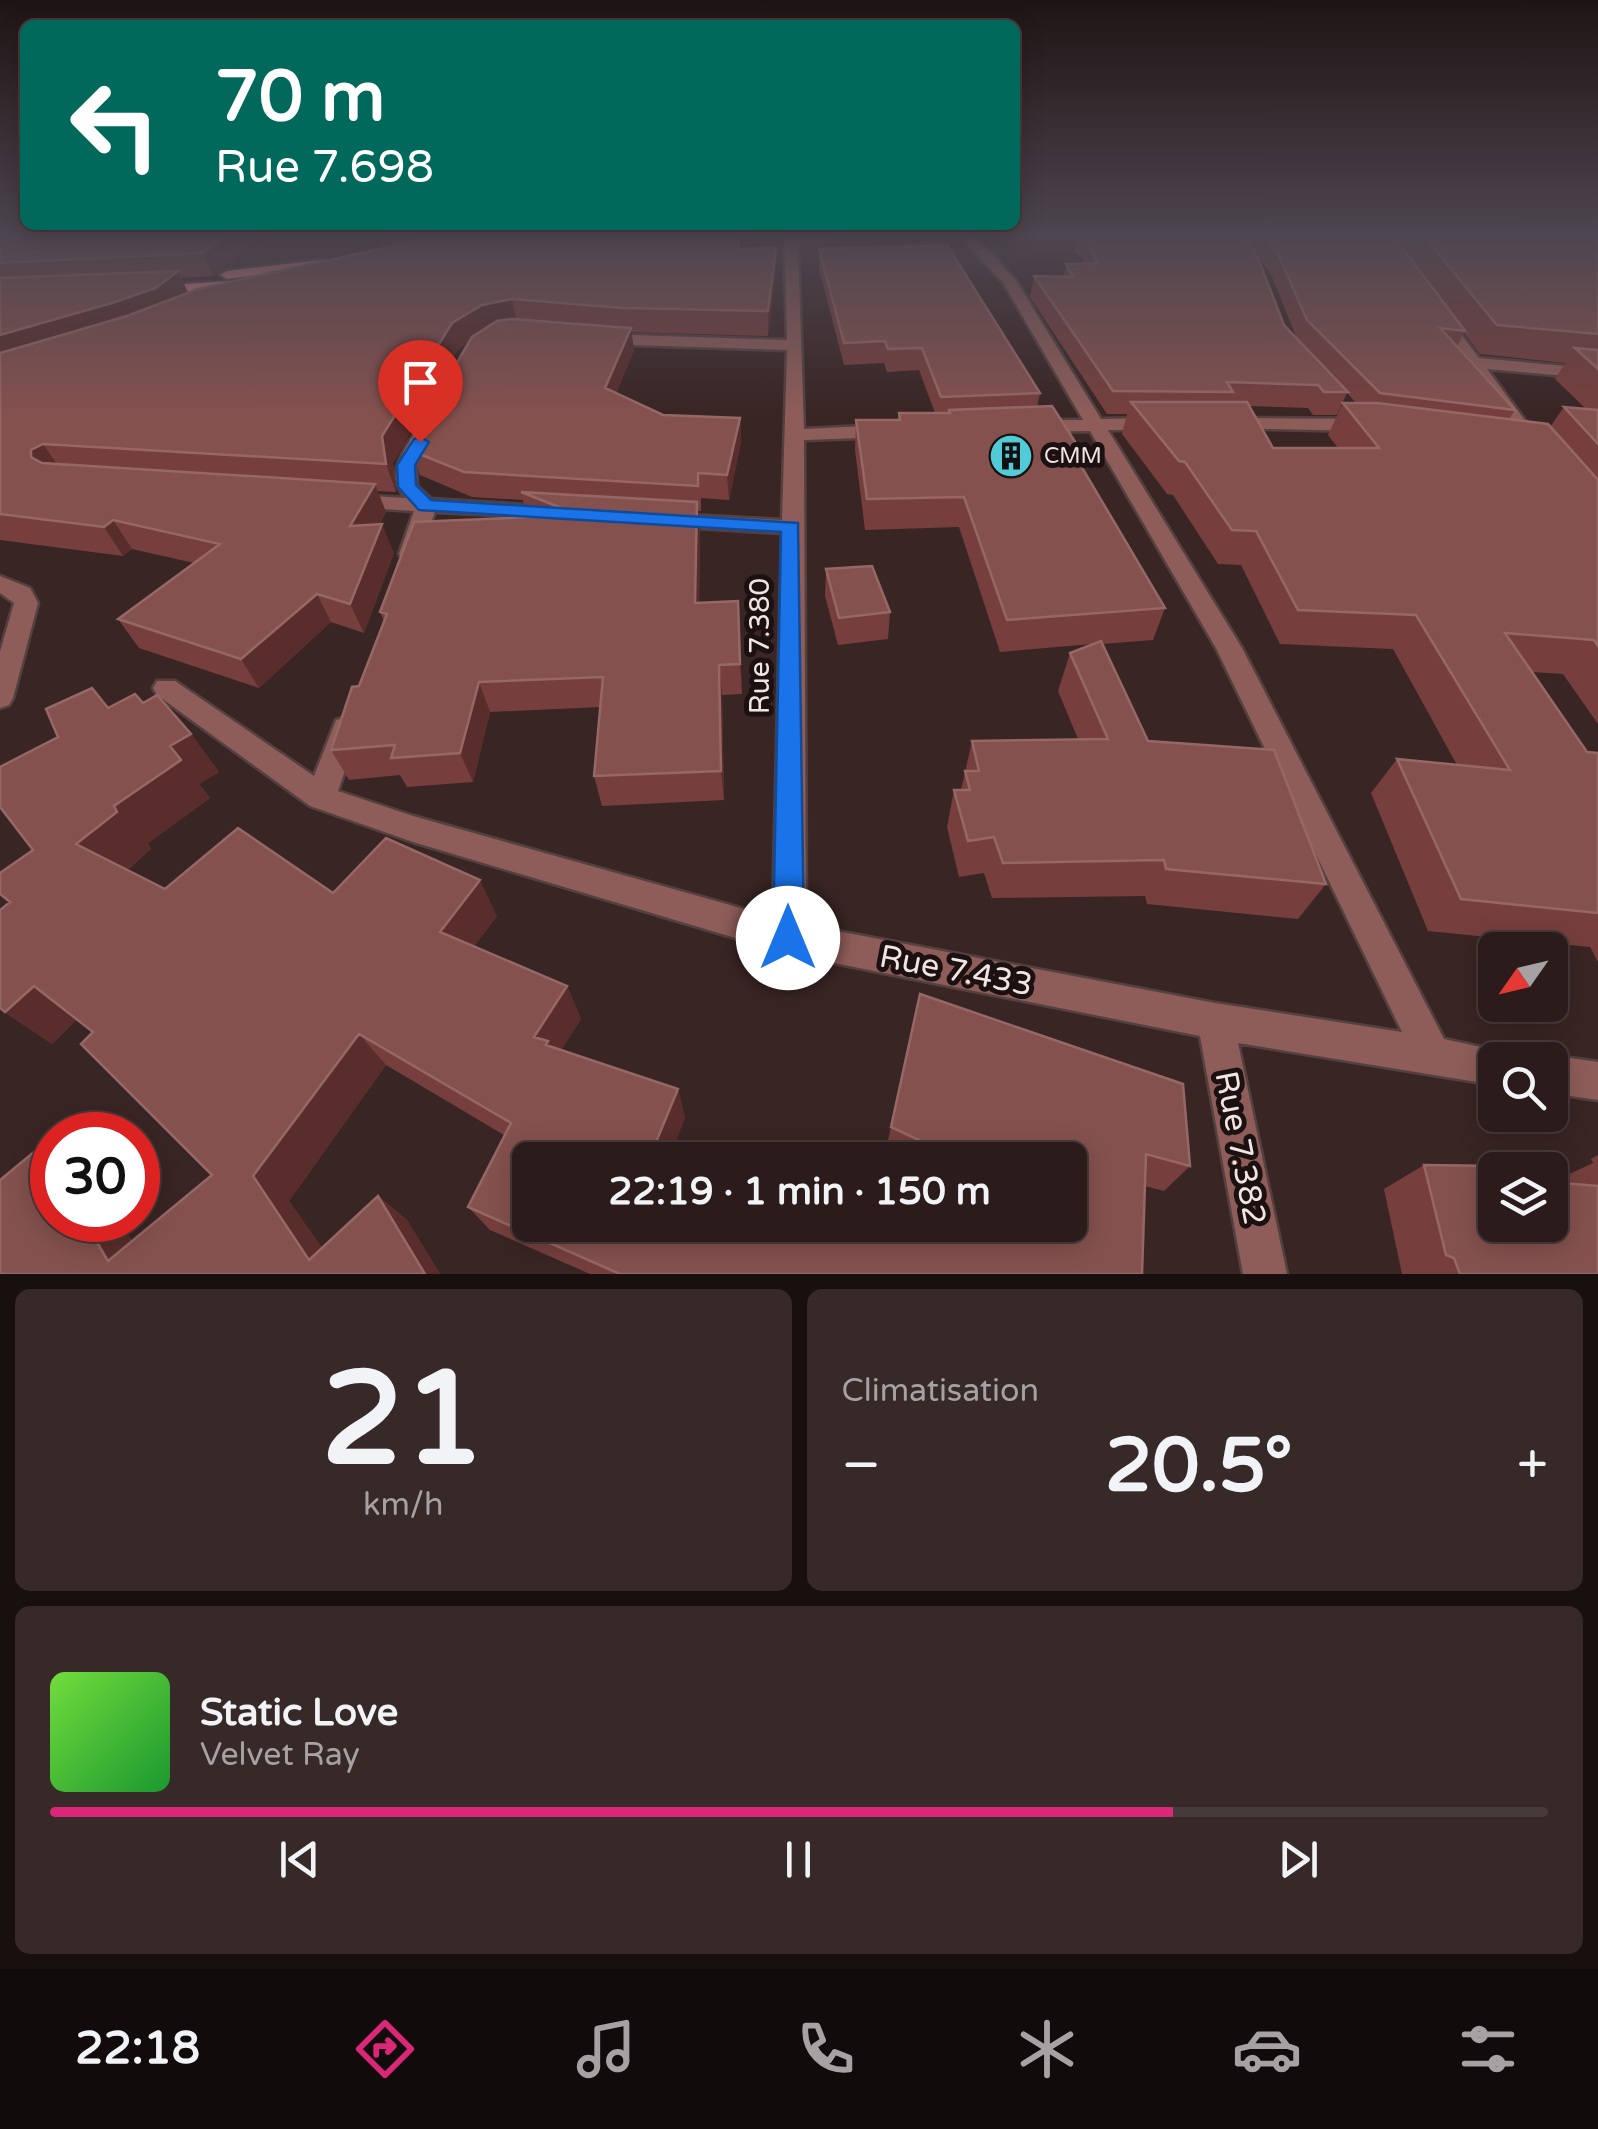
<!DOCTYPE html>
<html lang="fr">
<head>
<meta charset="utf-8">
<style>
  :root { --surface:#2b1c1b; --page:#372928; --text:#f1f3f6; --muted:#a6a1a3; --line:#473a3a; --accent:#db2777 }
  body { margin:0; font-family:"Varela Round",sans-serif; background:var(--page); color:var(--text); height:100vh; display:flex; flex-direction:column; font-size:38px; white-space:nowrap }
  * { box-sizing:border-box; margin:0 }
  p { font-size:32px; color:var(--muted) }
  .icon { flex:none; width:55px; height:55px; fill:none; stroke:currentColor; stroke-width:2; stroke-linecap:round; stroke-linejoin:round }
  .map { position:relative; height:1274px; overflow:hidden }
  .drawer { display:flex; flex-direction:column; gap:15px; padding:15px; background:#180f0f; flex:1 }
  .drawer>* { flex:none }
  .banner { position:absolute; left:20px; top:20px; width:1000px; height:210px; border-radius:15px; box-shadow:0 5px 25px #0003,0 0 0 2px var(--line); background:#00695c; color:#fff; overflow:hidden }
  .needle { width:65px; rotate:236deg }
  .tools { position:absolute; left:1478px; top:932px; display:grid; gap:20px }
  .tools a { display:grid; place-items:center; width:90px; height:90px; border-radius:15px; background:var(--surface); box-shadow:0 5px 25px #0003,0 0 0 2px var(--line); font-size:50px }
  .speed { position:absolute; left:30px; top:1112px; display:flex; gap:20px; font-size:50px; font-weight:700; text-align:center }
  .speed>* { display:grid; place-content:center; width:130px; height:130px; border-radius:50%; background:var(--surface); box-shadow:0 5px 25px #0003,0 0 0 2px var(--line); line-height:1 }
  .speed .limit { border:15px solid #d22; background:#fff; color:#111 }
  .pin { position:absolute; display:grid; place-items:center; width:85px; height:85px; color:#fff; margin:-102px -42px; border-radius:50% 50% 50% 0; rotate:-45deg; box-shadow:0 0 10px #0007 }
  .pin .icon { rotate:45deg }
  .me { position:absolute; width:110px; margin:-55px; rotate:0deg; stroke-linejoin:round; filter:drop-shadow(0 0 8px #0008) }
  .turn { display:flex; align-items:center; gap:35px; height:210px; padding:0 30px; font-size:45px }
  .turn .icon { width:130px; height:130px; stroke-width:2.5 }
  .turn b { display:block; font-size:70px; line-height:85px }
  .big { font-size:75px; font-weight:800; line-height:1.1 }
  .drawer .tile { flex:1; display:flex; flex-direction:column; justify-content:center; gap:15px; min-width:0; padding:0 35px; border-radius:15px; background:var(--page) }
  .drawer .dial { align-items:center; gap:0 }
  .dial b { font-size:130px; line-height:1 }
  .song { display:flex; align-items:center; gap:30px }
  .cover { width:120px; height:120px; border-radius:15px; background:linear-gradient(135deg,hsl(100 70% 55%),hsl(130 70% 35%)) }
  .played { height:10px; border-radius:5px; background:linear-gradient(90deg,var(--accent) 75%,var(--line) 75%) }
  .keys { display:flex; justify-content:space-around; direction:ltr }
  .heat { display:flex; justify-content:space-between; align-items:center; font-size:55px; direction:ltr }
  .drawer .tiles { flex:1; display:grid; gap:15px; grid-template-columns:1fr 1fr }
  .tile:last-child { grid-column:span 2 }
  .trip { position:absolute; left:512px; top:1142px; width:575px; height:100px; border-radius:15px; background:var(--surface); box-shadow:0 5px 25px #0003,0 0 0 2px var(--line); font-weight:800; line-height:100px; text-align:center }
  .dock { display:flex; height:160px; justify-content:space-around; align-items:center; background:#110b0b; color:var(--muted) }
  .dock .icon { width:70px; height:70px }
  .dock .current { color:var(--accent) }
  .dock b { font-size:45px; color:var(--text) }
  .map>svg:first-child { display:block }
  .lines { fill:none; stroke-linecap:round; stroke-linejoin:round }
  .minor-casing { stroke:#53403f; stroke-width:5 }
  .major-casing { stroke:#53403f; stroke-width:5 }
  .minor { fill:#8e5d59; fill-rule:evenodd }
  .major { fill:#f08c86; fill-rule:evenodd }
  .wall { fill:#763f3d; fill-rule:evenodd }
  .shaded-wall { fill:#582d2b }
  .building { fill:#84514e; stroke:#956866; stroke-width:2.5 }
  .route { fill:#1a73e8; stroke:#114b97; stroke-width:2.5 }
  .labels { text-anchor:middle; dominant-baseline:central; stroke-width:10; stroke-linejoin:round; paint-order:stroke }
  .far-poi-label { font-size:22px; fill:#f2e4e3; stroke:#1a1110; text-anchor:start }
  .street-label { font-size:28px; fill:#f2e4e3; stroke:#1a1110 }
  .near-street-label { font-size:32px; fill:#f2e4e3; stroke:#1a1110 }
</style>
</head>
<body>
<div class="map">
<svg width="1598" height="1274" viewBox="0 0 1598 1274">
  <rect width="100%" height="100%" fill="#392524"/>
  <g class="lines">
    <!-- minor casing -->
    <g class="minor-casing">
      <path id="minor" d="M784,234L798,237L856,234L798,245L804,429L888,425L897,431L888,437L804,440L806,925L1215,1003L1402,1032L1216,648L1090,431L1033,432L1024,426L1033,420H1083L1004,284L959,234H973L1015,279L1101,419L1158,418L1167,424L1158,430H1108L1242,648L1444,1039L1508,1053L1511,1060H1495V1085L1238,1043L1287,1274H1243L1200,1036L789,954L413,842L310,806L157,695L153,688L157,681H175L314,776L336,720L346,717L356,720L360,728L338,791L413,816L773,917L782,533L666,526L655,520L666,514L782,520L787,350L600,344L592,339L600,334L787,340Z
        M1434,314H1446L1479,358L1598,369V379L1487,369L1544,446L1534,452L1527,450L1432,317Z
        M1228,418L1363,419L1372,425L1363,431L1221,428V420Z
        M429,420L438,426L416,465L417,486L431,499L556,507L564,508L567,513L564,518L435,512L418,559H402L399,554L414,511L352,507L342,501L352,495L406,498C382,474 408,445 422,422Z
        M0,576L30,588L38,603L13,698L9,705L0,708V652L14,603L0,593Z
        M1550,1055L1598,1062V1100L1550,1093V1060H1538Z"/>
    </g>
    <!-- major casing -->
    <g class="major-casing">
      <path id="major" d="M321,260L326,261V267L227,279L220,275L227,271Z
        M245,280L252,284L250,287L155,294L148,290L155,286Z"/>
    </g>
    <!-- minor -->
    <use href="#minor" class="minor"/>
    <!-- major -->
    <use href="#major" class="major"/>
  </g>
  <!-- wall -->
  <path class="wall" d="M0,234H266L213,276L181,278L188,293L396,246L383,234H767L738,240L739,249L776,248V270L768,336L631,332L634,350L616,394L663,415L740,418L741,442L729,500L701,498V511H698L700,532L699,603L738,601L742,694L722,695L724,800L602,806L594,776L600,707L490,712L473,782L407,787L400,775L349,780L331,750L359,686L384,621L380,612L527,518L523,500L472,497L420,475L412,451L469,342L459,348L393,463L396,492L377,491L386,512L379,525L394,553L364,633L331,622L259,688L139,648L118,619L194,563L132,549L123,556L0,540Z
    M1071,234H1598V724L1563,674L1532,672L1587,752L1598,753V962L1590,947L1428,931L1371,793L1397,759L1457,765L1393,649L1280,644L1241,565L1218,564L1173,495L1167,494L1122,434L1127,414H1107L1030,297L1034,276L1064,277L1066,264H1084L1083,258L1074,253L1076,245ZM1249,245L1271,274L1297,339L1284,325ZM1464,333L1480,354L1565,363L1555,379L1586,409L1564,407L1550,427L1509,419L1515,410L1457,347ZM1347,393L1356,403H1343L1328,435L1338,448H1273L1249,406L1308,408L1313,415H1337Z
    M819,249L1040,393L1037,407L1083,454L1080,464L1165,608L1153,640L1102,644L1148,741L1326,884L1298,919L1147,904L1145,896L992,898L984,873L959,877L947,827L954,790H961L972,741L1078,739L1058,691L1070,653L1092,644L1000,652L959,527L865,530L855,450L856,420H898L899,413H935L919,370L887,372L884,363L844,365L819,269Z
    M826,569L890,612L888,639L838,645L825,596Z
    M143,703L191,734L219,772L199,784L210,798L148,843L151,849L127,870L165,889L333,893L497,916L474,946L567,986L581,1019L561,1050L678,1089L685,1118L671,1153L897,1232L898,1225H1070V1160H898L885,1154L920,994L1190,1166L1164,1191L1145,1186L1142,1274H590L490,1230L468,1207L504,1135L386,1065L289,1201L322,1248L378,1196L407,1220L440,1274H0L52,1220H119L132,1241L212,1175L93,1032L77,1019L52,1044L0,1009L10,902L33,850L58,737L108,708Z
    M1598,1155V1274H1402L1384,1189L1424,1165L1495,1225L1552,1182L1593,1163L1591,1159Z"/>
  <!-- shaded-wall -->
  <path class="shaded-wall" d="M228,234H266L213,276L203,253Z
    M396,234H469L401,249Z
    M737,234H767L737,240Z
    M776,248V270L768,336V311Z
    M178,271L189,295L0,365V335Z
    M512,299L517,323L488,330L459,348L393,463L396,492L386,464L382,436L452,323L482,305Z
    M631,328L634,350L609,412L605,388Z
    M740,418L741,442L729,500L727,475Z
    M43,444L62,471L50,478L31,457V450Z
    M375,484L386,512L362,554L350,526Z
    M697,502L700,532L699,633L695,603Z
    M113,520L132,549L123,556L104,527Z
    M382,524L394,553L364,633L350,604Z
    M317,594L331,622L259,688L241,659Z
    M738,601L740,631L742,694L740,664Z
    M719,665L722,695L724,800L721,771Z
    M479,682L490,712L473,782L460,753Z
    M191,734L219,772L199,784L210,798L148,843L151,849L114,880L76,844L170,746Z
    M480,880L497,916L460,966L440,932Z
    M34,986L78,1018L52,1044L5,1012Z
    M567,986L581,1019L557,1057L534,1037Z
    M359,1034L386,1065L289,1201L340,1274L309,1260L253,1176Z
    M678,1089L685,1118L669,1160L654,1147Z
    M40,1147L52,1154V1168Z
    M378,1196L407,1220L440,1274H425Z
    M84,1220H119L153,1274L108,1261Z"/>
  <!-- building -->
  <path class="building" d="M0,234H228L203,253L0,263Z
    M447,234H738L739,249L776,248L768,311L622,308L512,299L482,305L452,323L382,436L386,464L43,444L31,450V457L42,463L375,484L350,526L382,524L350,604L317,594L241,659L118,619L220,544L113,520L104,527L0,514V353L127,316L198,289Z
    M1080,234H1242L1258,258L1284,325L1348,392H1324L1318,385L1227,382L1233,392L1113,391L1034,276L1073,277L1066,264L1097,263L1087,242L1094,241Z
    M1263,234H1392L1465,331L1440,328L1515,410L1380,393L1307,320L1278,254Z
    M1422,234H1598V334L1497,325Z
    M947,245L1040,393L941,397L922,348L888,349L885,341L844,343L819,249Z
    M178,271L156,288L112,303L0,335V278Z
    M512,319L631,328L605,388L663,415L740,418L727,475L698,473V486L464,472L412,451L411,441L472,337L497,321Z
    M1575,348L1598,350V369Z
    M1131,402H1247L1273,448H1379L1343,403H1377L1548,424L1598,480V646L1594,640L1505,633L1587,752L1598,753V913L1461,899L1397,759L1510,770L1416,615L1298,610L1256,531L1232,530L1185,462L1179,461Z
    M1052,406L1083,454H1074L1165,608L1007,620L964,497L867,499L856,420H900L899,413H950L949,410Z
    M1564,407L1598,410V444Z
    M521,492L697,502L695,603L738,601L740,664L719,665L721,771L594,776L603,677L479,682L460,753L391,758L395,745L331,750L352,687L359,686L387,614L380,612L414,522L579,515Z
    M872,566L890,612L839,618L826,569Z
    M1101,641L1148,741L1274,750L1326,884L1166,869L1164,860L1003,863L994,837L968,841L954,790H970L965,771H979L972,741L1108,739L1070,653Z
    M92,688L108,708L135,694L143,703L157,695L191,734L170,746L181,760L114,806L117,812L76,844L165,889L238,828L333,893L386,838L480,880L440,932L567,986L534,1037L548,1041L546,1045L678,1089L654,1147L690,1160H530V1225H878L899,1232L900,1225H1070V1160H915L919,1140L891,1127L920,994L1183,1084L1190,1166L1146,1154L1142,1274H620L468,1207L511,1123L359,1034L253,1176L309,1260L378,1196L425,1274H0V1180L40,1147L52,1168V1220H84L108,1261L212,1175L81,1044L93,1032L34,986L5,1012L0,1008V910L10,902L0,894V873L33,850L0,807V767L58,737L46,709Z
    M1424,1165L1499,1166L1501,1170H1495V1225H1550V1182L1598,1186V1274H1460L1454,1258L1446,1255Z"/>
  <!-- sky -->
  <linearGradient id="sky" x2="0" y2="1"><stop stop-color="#1f1414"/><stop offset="0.57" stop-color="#4e4650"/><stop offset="1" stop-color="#4e4650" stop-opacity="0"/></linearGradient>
  <rect width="1598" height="413" fill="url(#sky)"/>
  <!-- route -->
  <path class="route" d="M420,437L429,442L415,465L416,485L431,500L798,523L804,938L799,949L788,953L778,949L773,938L781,532L419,510L398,487L397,465L414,439Z"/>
  <!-- icons -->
  <defs>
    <g id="building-disc" transform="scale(2.25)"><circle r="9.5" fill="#52cbd8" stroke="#1a1110"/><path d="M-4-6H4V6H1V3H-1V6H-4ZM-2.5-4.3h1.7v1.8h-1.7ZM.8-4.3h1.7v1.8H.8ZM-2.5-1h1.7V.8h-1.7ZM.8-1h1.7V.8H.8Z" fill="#111"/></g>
  </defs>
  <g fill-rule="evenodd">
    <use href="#building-disc" x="1011" y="456"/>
  </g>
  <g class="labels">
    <!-- far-poi labels -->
    <g class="far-poi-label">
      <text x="1044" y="456">CMM</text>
    </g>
    <!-- street labels -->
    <g class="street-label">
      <text transform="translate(760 646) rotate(-90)">Rue 7.380</text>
    </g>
    <!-- near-street labels -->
    <g class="near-street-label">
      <text transform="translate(956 971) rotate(11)">Rue 7.433</text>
      <text transform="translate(1240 1148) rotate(79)">Rue 7.382</text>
    </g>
  </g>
</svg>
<div class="tools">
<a><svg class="needle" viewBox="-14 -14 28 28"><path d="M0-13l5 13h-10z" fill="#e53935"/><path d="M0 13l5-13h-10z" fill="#a6a1a3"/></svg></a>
<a><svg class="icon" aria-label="search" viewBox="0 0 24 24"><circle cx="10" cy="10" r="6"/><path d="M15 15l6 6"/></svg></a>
<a><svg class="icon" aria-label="layers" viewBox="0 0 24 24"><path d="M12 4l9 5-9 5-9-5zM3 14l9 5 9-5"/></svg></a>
</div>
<div class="speed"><div class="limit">30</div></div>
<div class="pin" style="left:420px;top:442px;background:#d93025"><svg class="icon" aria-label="arrive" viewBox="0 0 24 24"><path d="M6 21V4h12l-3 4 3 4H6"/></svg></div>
<svg class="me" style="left:788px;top:938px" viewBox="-20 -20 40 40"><circle r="19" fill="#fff"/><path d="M0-13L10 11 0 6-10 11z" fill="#1a73e8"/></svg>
<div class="trip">22:19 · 1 min · 150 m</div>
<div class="banner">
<div class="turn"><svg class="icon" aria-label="left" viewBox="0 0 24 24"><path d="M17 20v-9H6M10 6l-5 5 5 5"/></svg><div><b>70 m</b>Rue 7.698</div></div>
</div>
</div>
<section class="drawer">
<div class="tiles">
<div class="tile dial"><b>21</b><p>km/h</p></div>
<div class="tile"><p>Climatisation</p>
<div class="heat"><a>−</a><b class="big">20.5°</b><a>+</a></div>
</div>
<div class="tile">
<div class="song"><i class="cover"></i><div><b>Static Love</b><p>Velvet Ray</p></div></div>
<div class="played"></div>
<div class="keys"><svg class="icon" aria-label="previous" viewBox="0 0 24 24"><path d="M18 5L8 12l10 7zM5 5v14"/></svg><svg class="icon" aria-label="pause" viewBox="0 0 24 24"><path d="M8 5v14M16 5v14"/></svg><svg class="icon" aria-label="next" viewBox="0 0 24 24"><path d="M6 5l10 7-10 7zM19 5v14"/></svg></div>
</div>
</div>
</section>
<nav class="dock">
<b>22:18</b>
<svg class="icon current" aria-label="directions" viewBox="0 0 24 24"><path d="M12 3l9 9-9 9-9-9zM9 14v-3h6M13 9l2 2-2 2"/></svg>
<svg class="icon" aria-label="music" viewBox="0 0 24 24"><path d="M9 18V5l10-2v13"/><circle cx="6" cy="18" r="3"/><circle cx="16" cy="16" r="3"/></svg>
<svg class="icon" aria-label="phone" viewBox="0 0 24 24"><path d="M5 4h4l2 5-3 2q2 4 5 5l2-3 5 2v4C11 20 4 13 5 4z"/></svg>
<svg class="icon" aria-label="climate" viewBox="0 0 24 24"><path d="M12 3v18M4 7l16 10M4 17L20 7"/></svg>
<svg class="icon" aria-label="car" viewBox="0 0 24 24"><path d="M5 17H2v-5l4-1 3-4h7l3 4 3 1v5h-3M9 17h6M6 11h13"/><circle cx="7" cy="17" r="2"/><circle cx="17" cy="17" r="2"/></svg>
<svg class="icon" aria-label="filters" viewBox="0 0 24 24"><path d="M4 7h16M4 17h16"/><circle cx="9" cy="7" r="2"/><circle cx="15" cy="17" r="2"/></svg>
</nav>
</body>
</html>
